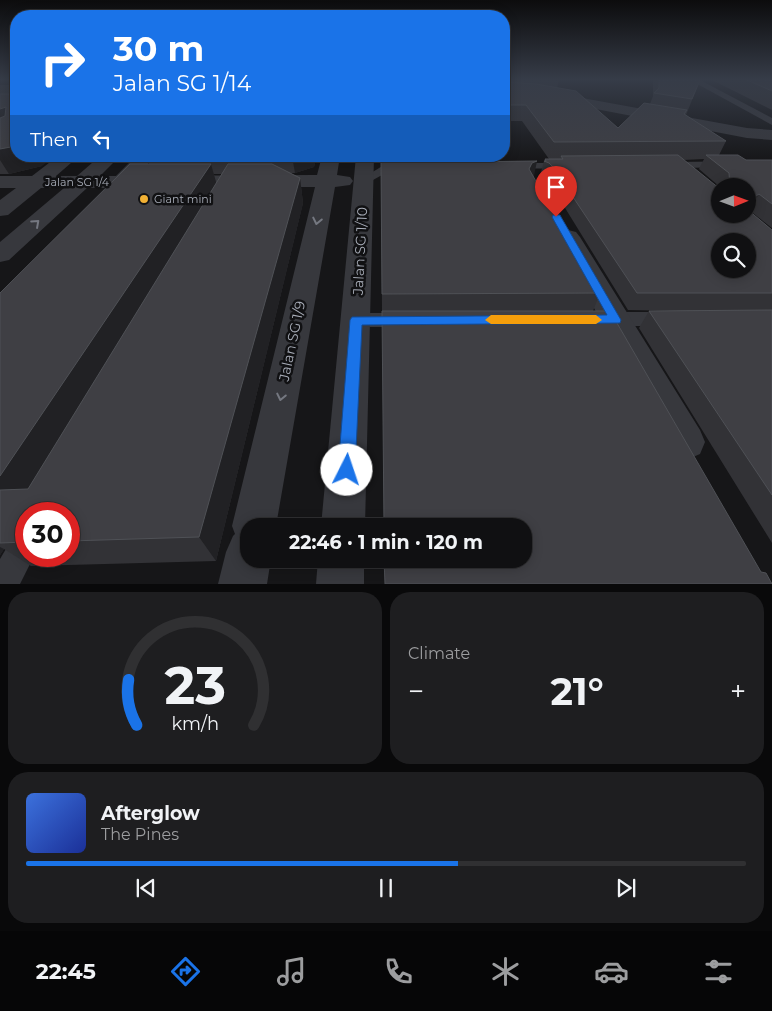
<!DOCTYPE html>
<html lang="en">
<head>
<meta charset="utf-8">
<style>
  :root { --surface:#101012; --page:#1e1e20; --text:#f1f3f6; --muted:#9c9d9f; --line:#303032; --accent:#1a73e8 }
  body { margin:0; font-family:Montserrat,sans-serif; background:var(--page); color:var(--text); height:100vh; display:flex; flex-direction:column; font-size:19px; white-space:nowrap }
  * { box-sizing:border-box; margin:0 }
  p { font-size:16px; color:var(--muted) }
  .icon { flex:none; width:28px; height:28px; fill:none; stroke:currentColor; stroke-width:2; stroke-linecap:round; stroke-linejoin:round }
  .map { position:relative; height:584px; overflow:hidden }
  .panel { display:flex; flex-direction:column; gap:8px; padding:8px; background:#09090a; flex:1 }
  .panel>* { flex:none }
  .hud { position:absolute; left:10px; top:10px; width:500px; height:152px; border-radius:20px; box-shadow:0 2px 12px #0003,0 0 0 1px var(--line); background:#1a73e8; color:#fff; overflow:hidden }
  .needle { width:32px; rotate:89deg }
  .fabs { position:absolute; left:711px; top:178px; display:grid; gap:10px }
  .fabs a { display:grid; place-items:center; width:45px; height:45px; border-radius:50%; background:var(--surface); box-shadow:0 2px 12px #0003,0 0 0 1px var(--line); font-size:25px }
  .speed { position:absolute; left:15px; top:502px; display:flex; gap:10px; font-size:25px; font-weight:700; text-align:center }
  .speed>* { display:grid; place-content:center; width:65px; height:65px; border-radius:50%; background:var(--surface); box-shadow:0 2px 12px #0003,0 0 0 1px var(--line); line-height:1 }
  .speed .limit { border:8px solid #d22; background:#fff; color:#111 }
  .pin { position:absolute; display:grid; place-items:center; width:42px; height:42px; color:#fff; margin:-51px -21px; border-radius:50% 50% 50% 0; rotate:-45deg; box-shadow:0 0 5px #0007 }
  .pin .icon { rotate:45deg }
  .me { position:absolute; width:55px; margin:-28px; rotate:4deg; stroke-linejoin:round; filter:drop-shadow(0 0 4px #0008) }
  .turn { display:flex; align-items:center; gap:18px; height:105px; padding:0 20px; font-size:22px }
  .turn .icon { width:65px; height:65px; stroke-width:2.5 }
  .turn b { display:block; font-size:35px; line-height:42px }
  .then { display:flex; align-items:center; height:48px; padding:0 20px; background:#0003; gap:10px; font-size:19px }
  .big { font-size:38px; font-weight:700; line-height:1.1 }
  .panel .tile { flex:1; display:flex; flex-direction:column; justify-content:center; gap:8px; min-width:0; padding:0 18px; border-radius:20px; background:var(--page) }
  .panel .dial { align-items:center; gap:0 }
  .dial svg { height:130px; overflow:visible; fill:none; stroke:var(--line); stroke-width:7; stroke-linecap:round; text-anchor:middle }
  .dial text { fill:var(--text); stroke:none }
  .song { display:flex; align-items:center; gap:15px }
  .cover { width:60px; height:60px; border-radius:8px; background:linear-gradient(135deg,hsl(220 70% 55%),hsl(230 70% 35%)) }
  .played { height:5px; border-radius:2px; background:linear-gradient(90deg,var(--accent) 60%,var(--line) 60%) }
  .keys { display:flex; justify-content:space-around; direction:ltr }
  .heat { display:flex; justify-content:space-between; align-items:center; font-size:28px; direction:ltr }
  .panel .tiles { flex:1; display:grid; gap:8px; grid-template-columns:1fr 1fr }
  .tile:last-child { grid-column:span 2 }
  .trip { position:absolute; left:240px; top:518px; width:292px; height:50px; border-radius:20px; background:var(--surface); box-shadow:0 2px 12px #0003,0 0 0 1px var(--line); font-weight:700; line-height:50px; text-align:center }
  .tab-bar { display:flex; height:80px; justify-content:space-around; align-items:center; background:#060607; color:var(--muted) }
  .tab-bar .icon { width:35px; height:35px }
  .tab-bar .current { color:var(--accent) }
  .tab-bar b { font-size:22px; color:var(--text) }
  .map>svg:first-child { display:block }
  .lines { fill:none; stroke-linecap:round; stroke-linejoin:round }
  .service { fill:#37383d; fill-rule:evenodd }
  .minor { fill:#37383d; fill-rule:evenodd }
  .tertiary { fill:#37383d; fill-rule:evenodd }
  .wall { fill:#323236; fill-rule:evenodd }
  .shaded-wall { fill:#212124 }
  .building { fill:#3f3f44; stroke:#4f5156; fill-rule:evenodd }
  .oneway { stroke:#757881 }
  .route { fill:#1a73e8; stroke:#114b97 }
  .slow { fill:#f59e0b }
  .poi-dot { fill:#f2b134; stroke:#111113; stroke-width:2 }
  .labels { text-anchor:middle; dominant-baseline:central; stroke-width:5; stroke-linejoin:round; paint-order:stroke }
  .far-street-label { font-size:11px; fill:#a8adb8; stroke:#111113 }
  .far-poi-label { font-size:11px; fill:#a8adb8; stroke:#111113; text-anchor:start }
  .street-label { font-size:14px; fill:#a8adb8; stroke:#111113 }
</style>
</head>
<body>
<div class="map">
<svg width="772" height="584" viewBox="0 0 772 584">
  <rect width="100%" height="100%" fill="#161618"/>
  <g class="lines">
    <!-- service -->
    <path class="service" d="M690,80H700L772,118V125Z
      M772,161V167L668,168L662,165L668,162Z
      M404,163L410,166L408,168L391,170L364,185L358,181L384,165Z
      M513,163H567L573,166L567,169L509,168L507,166Z
      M608,312H667L674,314L676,319L674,324L667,326H608L601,324L599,319L601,314Z
      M356,313H407L414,315L416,320L414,325L407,327H356L349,325L347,320L349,315Z
      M26,528V556H34L20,584H0V559L16,532Z"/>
    <!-- minor -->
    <path class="minor" d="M16,85V94L0,101V92Z
      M58,156H79L56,176H77L100,156H120L100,176H116L136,156H155L137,176L317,175L322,156H340L337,175L350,177L353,181L350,185L335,187L276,526H249V559H271L267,584H218L226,552L233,536L235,534L232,526L315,187H126C120,194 116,195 107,193L105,188H87L9,260L0,262V242L64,188H41L8,215L0,216V200L16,188H0V176H32Z
      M356,156H374L365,526H321Z
      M568,230L576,232L580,237L700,430L705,442L700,454L686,460L672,454L556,237L560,232Z
      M318,559H364V584H316Z"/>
    <!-- tertiary -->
    <path class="tertiary" d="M0,85H16V93H0Z
      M504,88L533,89L747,128L772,130V140L747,138L533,97L504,96Z"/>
  </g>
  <!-- wall -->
  <path class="wall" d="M504,80H559L557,88L618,128L650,104L653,96V80H700L686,115L726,141L719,155L746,160H772V228L749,210H748L772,230V543L639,328L649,311H682L628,310L549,182L546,178L540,176L544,161H545V159H549L522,121H504ZM704,159L699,169L720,187L748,186V214L683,160Z
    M712,80H772V110Z
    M0,94L42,166L9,174H0Z
    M146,156H317L314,167L295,173H290L300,178L303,203L216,561L31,566L4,549L0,555V293L149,164ZM214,174H222L216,184ZM26,514H69V556H26Z
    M386,156H446V157L454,162L534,176H533L600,293L593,311H382L381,163L386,160Z"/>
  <!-- shaded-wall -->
  <path class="shaded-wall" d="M6,107L16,126L0,135V109Z
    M16,146V156H55L42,166L9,174L0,160V149Z
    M292,156H317L314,167L295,173Z
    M537,161L534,176L528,178L529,169L532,163Z
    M211,164L218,189L26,513L0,494V476Z
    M300,178L303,203L216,561L199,537Z
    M759,194L749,210L748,211L756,196Z
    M0,547L4,549L0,555Z"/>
  <!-- building -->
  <path class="building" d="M504,80H505V82L536,84L576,91L618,128L644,103L687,110L684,114L726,141L554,142L526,105H504Z
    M659,80H700L692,99L654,93L659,88Z
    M747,80H772V91Z
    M0,94H16V146L0,149V118L5,116L6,107L0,109Z
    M678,155L720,189V214H748V210L772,230V293H637L553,167L549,163L544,161H546L545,159H563L561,156ZM720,241H748V269H720Z
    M706,155H738L746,160H772V204L759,194L756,196L748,197V186H730L729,173Z
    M391,157H450L454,162L537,161L532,163L529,169L600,293L382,294L381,163Z
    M130,164H211L0,476V293Z
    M228,164H272L300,178L199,537L69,541V514H26V542L0,543V490L28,489Z
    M772,310V495L649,311Z
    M382,311H610L761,572L766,573L772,584H385L384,559H524V526H384Z"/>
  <!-- one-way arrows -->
  <defs><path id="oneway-chevron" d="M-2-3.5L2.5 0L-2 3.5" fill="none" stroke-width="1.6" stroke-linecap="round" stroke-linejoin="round" transform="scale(1.25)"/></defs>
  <g class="oneway">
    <use href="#oneway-chevron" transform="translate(317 221) rotate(102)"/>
    <use href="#oneway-chevron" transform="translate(36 223) rotate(-42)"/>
    <use href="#oneway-chevron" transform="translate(281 397) rotate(102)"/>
  </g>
  <!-- sky -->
  <linearGradient id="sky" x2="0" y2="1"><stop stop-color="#0c0c0d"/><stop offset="0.49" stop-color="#363c48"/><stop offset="1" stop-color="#363c48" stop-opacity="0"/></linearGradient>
  <rect width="772" height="162" fill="url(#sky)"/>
  <!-- route -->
  <path class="route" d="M553,215H560L561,217L621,320L620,323L362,325L355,470L353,476L347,478L341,476L338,470L350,320L352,317L607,315L552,217Z"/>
  <!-- slow -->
  <path class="slow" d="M491,315H596L602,320L596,324H491L485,320Z"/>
  <!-- markers -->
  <circle class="poi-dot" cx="144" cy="199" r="5"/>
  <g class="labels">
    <!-- far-street labels -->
    <g class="far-street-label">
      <text x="77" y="182">Jalan SG 1/4</text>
    </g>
    <!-- far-poi labels -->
    <g class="far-poi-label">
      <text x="154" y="199">Giant mini</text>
    </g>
    <!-- street labels -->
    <g class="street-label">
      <text transform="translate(360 251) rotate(-87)">Jalan SG 1/10</text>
      <text transform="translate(292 341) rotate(-78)">Jalan SG 1/9</text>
    </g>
  </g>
</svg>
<div class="fabs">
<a><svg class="needle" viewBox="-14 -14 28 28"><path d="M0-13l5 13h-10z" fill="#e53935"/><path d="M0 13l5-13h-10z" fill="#9c9d9f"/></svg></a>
<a><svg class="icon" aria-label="search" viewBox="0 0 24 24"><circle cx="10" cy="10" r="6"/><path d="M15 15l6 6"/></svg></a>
</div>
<div class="speed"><div class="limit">30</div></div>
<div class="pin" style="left:556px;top:217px;background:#d93025"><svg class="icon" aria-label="arrive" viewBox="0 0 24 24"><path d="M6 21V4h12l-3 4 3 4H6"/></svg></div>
<svg class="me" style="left:347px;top:470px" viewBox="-20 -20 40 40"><circle r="19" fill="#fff"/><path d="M0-13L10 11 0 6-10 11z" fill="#1a73e8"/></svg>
<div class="trip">22:46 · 1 min · 120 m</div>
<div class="hud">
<div class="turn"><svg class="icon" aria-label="right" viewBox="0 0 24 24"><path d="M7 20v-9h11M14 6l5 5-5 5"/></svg><div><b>30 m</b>Jalan SG 1/14</div></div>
<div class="then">Then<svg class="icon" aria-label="left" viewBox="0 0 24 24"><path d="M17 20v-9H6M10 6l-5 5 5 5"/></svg></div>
</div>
</div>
<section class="panel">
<div class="tiles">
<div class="tile dial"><svg viewBox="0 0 100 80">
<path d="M14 69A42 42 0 1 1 86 69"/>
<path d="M14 69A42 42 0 0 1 9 41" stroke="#1a73e8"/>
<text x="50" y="56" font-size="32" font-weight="700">23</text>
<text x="50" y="72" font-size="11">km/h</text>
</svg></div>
<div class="tile"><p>Climate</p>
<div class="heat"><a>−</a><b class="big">21°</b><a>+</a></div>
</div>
<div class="tile">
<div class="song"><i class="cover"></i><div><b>Afterglow</b><p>The Pines</p></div></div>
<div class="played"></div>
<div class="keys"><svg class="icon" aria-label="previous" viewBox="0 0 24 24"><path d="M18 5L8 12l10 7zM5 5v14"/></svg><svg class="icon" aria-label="pause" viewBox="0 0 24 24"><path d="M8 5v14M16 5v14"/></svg><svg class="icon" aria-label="next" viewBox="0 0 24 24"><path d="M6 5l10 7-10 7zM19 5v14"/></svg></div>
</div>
</div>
</section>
<nav class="tab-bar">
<b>22:45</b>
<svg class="icon current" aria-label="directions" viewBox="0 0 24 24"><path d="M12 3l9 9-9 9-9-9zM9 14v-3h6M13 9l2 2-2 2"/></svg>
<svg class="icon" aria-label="music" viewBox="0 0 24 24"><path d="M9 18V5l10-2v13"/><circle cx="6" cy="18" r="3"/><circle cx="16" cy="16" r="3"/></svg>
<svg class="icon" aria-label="phone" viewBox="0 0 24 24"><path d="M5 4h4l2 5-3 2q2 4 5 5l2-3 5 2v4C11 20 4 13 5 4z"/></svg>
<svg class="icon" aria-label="climate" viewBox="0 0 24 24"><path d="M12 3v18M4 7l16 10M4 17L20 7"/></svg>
<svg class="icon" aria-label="car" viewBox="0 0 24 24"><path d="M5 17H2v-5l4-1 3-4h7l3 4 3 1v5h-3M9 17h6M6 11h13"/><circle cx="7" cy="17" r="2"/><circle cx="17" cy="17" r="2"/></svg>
<svg class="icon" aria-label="filters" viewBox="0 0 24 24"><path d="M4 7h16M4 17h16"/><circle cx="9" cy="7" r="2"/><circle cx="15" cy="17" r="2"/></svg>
</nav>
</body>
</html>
